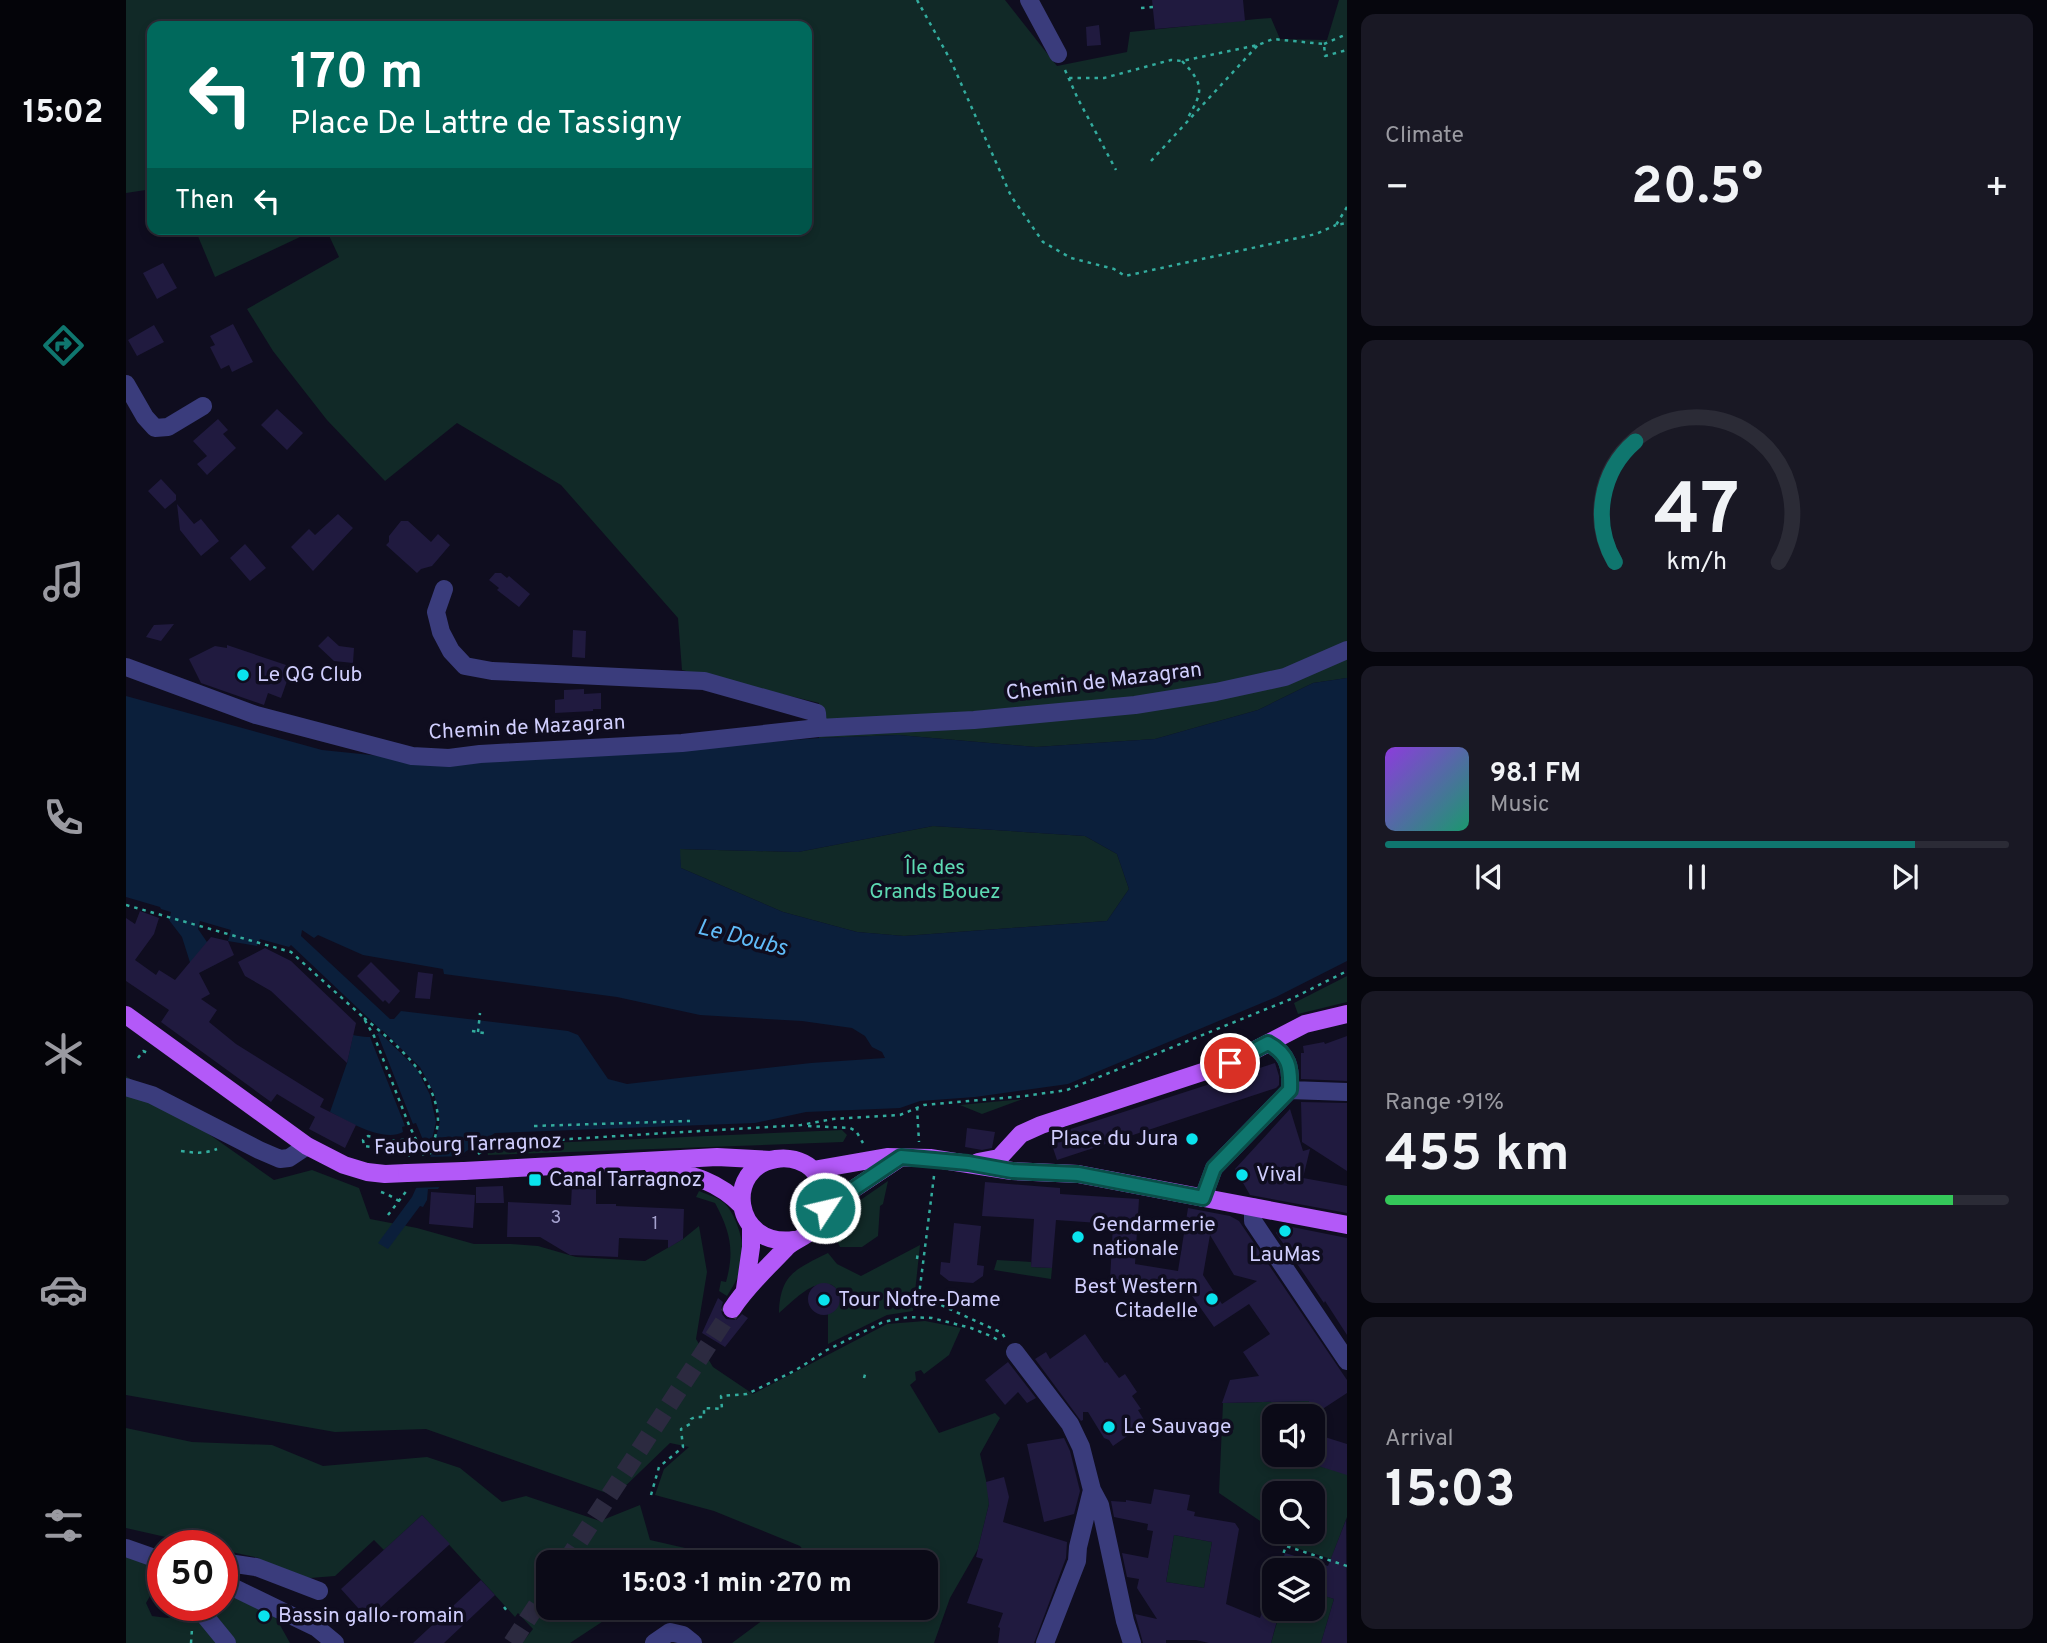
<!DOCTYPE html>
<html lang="en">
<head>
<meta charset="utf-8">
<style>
  :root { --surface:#0b0a17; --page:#191824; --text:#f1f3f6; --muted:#9a9aa1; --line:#2b2b36; --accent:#0f766e }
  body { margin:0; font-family:Overpass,sans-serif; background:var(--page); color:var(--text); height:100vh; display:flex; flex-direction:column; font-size:26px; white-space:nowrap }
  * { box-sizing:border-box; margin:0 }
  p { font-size:23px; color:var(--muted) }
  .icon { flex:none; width:38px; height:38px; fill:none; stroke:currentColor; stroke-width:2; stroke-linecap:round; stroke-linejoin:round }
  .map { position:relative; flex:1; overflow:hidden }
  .sheet { display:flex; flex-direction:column; gap:14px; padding:14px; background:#06060d; width:700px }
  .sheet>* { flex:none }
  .hud { position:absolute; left:21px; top:21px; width:665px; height:214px; border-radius:14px; box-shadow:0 4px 10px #0003,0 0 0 2px var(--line); background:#00695c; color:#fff; overflow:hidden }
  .controls { position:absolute; left:1136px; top:1404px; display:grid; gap:14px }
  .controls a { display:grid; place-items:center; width:63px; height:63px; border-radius:14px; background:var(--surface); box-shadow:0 4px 10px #0003,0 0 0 2px var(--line); font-size:35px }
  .speed { position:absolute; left:21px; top:1530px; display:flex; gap:14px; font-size:35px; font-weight:700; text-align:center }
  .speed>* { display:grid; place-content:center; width:91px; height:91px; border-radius:50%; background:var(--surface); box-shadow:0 4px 10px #0003,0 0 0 2px var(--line); line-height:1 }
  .speed .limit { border:10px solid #d22; background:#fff; color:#111 }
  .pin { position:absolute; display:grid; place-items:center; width:60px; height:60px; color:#fff; margin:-30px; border:4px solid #fff; border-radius:50%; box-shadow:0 2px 7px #0007 }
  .me { position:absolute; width:77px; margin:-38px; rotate:55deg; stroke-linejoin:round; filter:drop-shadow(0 0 5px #0008) }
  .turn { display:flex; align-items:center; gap:24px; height:147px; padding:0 28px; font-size:32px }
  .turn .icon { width:91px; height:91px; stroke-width:2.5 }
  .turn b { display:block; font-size:49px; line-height:60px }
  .then { display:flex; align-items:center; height:66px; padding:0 28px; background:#0003; gap:14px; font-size:26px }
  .big { font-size:52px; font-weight:700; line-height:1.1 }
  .sheet .tile { flex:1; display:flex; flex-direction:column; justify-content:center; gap:10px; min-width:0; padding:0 24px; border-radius:14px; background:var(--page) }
  .sheet .dial { align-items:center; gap:0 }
  .dial svg { height:182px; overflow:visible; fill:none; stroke:var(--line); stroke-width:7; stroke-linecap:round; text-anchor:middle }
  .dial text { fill:var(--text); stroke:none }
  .song { display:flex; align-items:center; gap:21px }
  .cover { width:84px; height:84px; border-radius:10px; background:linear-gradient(135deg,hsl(270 70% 55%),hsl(160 70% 35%)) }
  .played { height:7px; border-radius:4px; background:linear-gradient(90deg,var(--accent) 85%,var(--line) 85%) }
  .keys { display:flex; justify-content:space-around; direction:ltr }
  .heat { display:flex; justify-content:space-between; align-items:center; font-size:38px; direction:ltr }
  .charge { height:10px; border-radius:5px; background:linear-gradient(90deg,#34c759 91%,var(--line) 0) }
  .trip { position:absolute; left:410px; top:1550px; width:402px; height:70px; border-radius:14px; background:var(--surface); box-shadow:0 4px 10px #0003,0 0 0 2px var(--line); font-weight:700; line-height:70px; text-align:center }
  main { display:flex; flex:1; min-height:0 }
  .tabs { display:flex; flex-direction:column; width:126px; justify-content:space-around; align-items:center; background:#040409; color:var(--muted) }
  .tabs .icon { width:49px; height:49px }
  .tabs .on { color:var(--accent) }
  .tabs b { font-size:32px; color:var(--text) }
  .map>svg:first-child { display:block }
  .green { fill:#112927; fill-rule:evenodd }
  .water { fill:#0b1f3b; fill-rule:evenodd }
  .pier { fill:#0f0d1f }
  .building { fill:#201a3f; fill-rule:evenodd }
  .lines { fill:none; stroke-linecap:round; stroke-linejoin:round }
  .major-tunnel { stroke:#2c2a40; stroke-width:18; stroke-dasharray:18 9; stroke-linecap:butt }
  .path { stroke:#33ac9e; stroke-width:2.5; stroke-dasharray:3.5 5; stroke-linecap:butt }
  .minor { stroke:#3a3c7c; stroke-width:18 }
  .major { stroke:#b359f8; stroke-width:18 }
  .major-bridge { stroke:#b359f8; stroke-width:18 }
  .route-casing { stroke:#0a4d48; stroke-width:18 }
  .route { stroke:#0f766e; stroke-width:12 }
  .poi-dot { fill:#0ae3ed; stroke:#0f0d1f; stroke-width:2.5 }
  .labels { text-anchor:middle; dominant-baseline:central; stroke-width:7; stroke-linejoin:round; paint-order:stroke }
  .number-label { font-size:18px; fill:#a4a1ce }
  .poi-label { font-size:21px; fill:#d0cefd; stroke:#0f0d1f; text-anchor:start }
  .street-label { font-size:21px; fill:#d0cefd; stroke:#0f0d1f }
  .park-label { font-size:21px; fill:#5dd9b3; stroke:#0f0d1f }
  .water-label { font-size:23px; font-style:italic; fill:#60bbf8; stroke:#0f0d1f }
</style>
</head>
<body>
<main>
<nav class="tabs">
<b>15:02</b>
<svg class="icon on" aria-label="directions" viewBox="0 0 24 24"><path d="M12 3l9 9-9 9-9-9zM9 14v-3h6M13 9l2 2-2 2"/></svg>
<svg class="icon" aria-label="music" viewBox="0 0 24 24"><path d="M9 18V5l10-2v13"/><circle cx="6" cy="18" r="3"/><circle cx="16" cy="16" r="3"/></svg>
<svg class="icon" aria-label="phone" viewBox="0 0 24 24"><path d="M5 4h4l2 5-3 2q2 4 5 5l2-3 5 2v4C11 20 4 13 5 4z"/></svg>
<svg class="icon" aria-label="climate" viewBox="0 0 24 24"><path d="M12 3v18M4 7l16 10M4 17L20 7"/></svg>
<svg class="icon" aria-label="car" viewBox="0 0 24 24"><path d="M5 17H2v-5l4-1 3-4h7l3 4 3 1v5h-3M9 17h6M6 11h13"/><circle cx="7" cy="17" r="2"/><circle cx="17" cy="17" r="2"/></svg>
<svg class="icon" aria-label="filters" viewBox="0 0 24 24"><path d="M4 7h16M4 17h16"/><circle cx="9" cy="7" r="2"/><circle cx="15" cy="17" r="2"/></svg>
</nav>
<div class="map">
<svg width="1221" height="1643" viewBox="0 0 1221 1643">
  <rect width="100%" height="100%" fill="#0f0d1f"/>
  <!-- green -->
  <path class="green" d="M0,0H879L931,66L1001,52L1004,32L1131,19L1145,18L1154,39L1201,40L1213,0H1221V678L1187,683L1132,710L1029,739L910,747L772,735L693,738V703L556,670L552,618L435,485L331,423L259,481L201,420L147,351L121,309L213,257L200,229H681V26H26V189L0,193Z
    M69,229H191L89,277Z
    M807,826L959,836L991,854L1003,889L981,921L778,936L731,932L657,912L555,868L553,849L672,852Z
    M1221,976V1002L1172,1014L1168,1003Z
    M0,1076L148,1180L186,1170L233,1188L244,1219L291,1228L348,1244H385L412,1246L450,1257L519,1261L557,1239L573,1226L581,1272L570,1339L587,1367L627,1394L761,1324L799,1321L835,1328L823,1355L798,1374L795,1370L789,1372L790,1380L784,1385L813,1433L869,1413L874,1418L854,1454L862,1489L863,1504L852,1549L824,1598L808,1643H606L653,1608H800V1563H683V1557L674,1546L588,1511L529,1495L538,1469L563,1447L544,1443L489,1496L300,1429L209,1432L0,1395Z
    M897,1099L856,1114L834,1105Z
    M716,1130L721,1135L717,1142L362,1155L361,1151L422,1143Z
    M762,1181L757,1204L754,1206L752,1236L736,1247H714L704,1226L716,1208L729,1197L733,1201Z
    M573,1191C579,1194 588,1196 594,1200C609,1208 619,1243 617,1260C615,1273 608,1285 601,1296L593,1291L595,1281L600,1282C609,1250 604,1231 589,1203L570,1197Z
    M794,1245L787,1311L761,1315L702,1344V1314C719,1306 716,1281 696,1284C680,1286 665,1303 653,1313C654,1274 670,1269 702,1253L711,1264L735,1276Z
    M871,1260L905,1262V1267L926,1268L925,1279L868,1270Z
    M1183,1401L1178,1416H1148V1454H1175L1174,1460L1221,1474V1517L1205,1559L1135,1537L1140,1525L1093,1493L1097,1403ZM1148,1493H1186V1531H1148Z
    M0,1428L66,1442L146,1445L197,1466L301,1457L334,1468L376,1502L400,1496L474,1521L514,1505L524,1540L581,1553L566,1563H422V1608H497L444,1643H396L407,1629L392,1613L389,1617L296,1515L258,1550L248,1540L209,1576L184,1578L137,1565L133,1558L96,1550V1545H75L0,1528Z
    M1048,1535L1086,1542L1078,1588L1040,1582Z
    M0,1556L37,1568V1591H27L20,1603L26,1616L41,1618L59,1614L73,1616L95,1643H0Z
    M96,1590L127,1604L150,1618L164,1643H107L80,1605H96Z
    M1187,1592L1208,1599L1195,1643H1145L1155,1608H1186Z"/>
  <!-- water -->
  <path class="water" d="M1221,678V961L1150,997L942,1084L849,1097L794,1101L774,1108L680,1112L629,1123L369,1133L339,1152L312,1189H302L301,1200L297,1207L294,1206L262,1249L252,1243L286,1197L306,1153L302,1152L290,1123L276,1127L277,1132C258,1143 221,1121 204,1112L221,1063L227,1035C238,1037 248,1040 255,1030L165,945L163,947L134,939L131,946L102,941L105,930L74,921L72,929L81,942L90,964L68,975L56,937L43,920L45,912L35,909L34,907L0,897V696L196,750L284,759L449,757L693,738L772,735L910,747L1029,739L1132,710L1187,683ZM807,826L959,836L991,854L1003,889L981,921L778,936L731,932L657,912L555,868L554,849L672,852ZM176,930L188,938L192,935L237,955L317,969L318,974L491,997L574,1015L676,1021L726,1028L739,1036L746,1047L756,1052L759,1058L685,1063L501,1084L482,1079L452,1035L442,1031L275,1011L268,1019H264L175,936Z"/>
  <!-- pier -->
  <path class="pier" d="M256,1030L294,1067L308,1093L314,1121L306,1153L303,1152L310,1122L304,1095L291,1069L254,1033Z
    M252,1035L287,1124L279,1126L244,1037Z
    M341,1156L314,1187L286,1188L301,1157Z"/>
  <!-- building -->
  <path class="building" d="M1026,0H1117L1119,21L1029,29Z
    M973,25L975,45L961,46L960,27Z
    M37,263L51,288L31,299L17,273Z
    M107,324L127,362L106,372L103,365L95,369L84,347L89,345L84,336Z
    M28,325L38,342L11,356L2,340Z
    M151,409L177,433L161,450L135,425Z
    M92,419L102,430L97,434L110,448L81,475L71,464L81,456L67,441Z
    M35,479L50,495V500L39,509L22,491Z
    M51,504L68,524L75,519L93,541L75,556L54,530Z
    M212,514L227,528L187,571L165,547L183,529L189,535Z
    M275,521H282L305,542L312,534L324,545L306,566L295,569L291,573L260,545L263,542V536Z
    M119,544L140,568L124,581L104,558Z
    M369,573H375L381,578L383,576L404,594L393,607L371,590L373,588L363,580Z
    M48,624L35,641L20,637L28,625Z
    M447,630L460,631L459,658L446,657Z
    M202,636L213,646L228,648L227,663L208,661L192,646Z
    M101,645L166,667L155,698L142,693L138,705L75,683L63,659L89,646L101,648Z
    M458,689V694L475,693V709H467V711L429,713V700L438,699V690Z
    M14,911L33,918L28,934L9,960L30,975L33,970L49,980L85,937L102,941L108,955L73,973L84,994L75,999L91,1010L83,1022L110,1044L198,1099L194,1107L230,1125L219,1148L183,1129L189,1117L151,1094L145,1102L35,1022L43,1010L0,981V918L9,924Z
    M139,948L165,961L230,1023L221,1063L145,991L119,976L112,962Z
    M245,962L274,991L263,1004L259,1000L257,1002L231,976Z
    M292,972L307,974L304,999L289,998Z
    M1221,1036V1081L1175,1079V1053H1178L1177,1046L1198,1042L1199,1044Z
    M1149,1063L1153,1076V1085L1150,1088L931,1160L923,1136Z
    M1175,1102L1221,1103V1171L1176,1142Z
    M1164,1109L1177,1151L1184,1149L1177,1178L1221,1186V1213L1124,1195L1109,1169Z
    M841,1128L869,1132L866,1148L856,1150L839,1147Z
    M859,1182L934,1188V1194L1013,1199L1009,1264L1052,1271L1062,1208L1104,1216L1113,1221L1221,1380V1393L1195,1410L1193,1416H1178L1183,1401L1096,1403L1104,1380L1133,1376L1117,1352L1144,1334L1123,1304L1088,1327L1064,1293L1020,1287L1021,1284L984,1281L987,1224L930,1220L926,1268L905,1267L908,1219L856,1216ZM1084,1235L1108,1275L1131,1281L1096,1304L1077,1275Z
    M470,1183V1204H490V1206L558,1209L557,1239L542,1248V1240L493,1238L492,1257L444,1255L414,1237H381L382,1202L445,1205L446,1184Z
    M377,1186L378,1203H350V1187Z
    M305,1192L349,1195L347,1228L303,1224Z
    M828,1223L855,1226L851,1265L858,1266L857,1276L847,1283L823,1281L814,1274L815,1262L824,1263Z
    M1156,1225L1221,1238V1335L1199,1301L1198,1303L1150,1233Z
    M682 1299a16 16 0 1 1 32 0a16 16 0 1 1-32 0Z
    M592,1298L597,1302L595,1309L596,1314L600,1319L610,1320L616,1314L622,1318L599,1347L576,1333Z
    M959,1334L979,1363L981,1362L993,1378L999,1374L1011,1392L1006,1396L1015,1409L1012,1410L1020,1423L987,1446L983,1440L978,1438L962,1412H957V1420L955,1421L909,1359L920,1352L924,1359Z
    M882,1362L910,1398L901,1403L892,1392L879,1405L859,1380Z
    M1186,1433L1221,1444V1475L1186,1464Z
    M938,1438L944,1451L954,1491L948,1514L918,1522L901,1444Z
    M878,1477L883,1497L877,1522L941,1542L940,1558L908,1643H872L874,1628L872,1627L877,1613L841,1603L857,1559L850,1557L863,1504L860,1482Z
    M1028,1489L1064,1495L1061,1510L1069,1512L1068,1516L1109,1523L1113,1529L1100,1604L1134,1618L1138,1607L1153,1613L1145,1643H1083L1070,1640H1040V1643H1017L1009,1614L1031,1619L1011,1588L1013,1579L1001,1577L996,1553L1022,1558L1027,1531L1021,1530L1022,1524L988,1517L985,1501L1000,1502V1500L1025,1504ZM1048,1535L1086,1542L1078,1588L1040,1582Z
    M296,1515L324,1544L242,1619L215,1589Z
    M1220,1520L1221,1643H1195L1208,1599L1186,1592V1570H1154L1159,1553L1202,1566Z
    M355,1580L369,1595L318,1643H287Z"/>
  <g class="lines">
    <!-- major-tunnel -->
    <path class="major-tunnel" d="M439,1563L606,1309
      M386,1643L422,1588"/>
    <!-- path -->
    <path class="path" d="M791,0L825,61L885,196L917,242L945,258L988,269L999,276L1190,234L1210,225
      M1015,8L1027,7
      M1198,44L1221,34
      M1056,61C1079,85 1077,92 1061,119
      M939,70L952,99L990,170
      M943,78H978L1045,60L1056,61L1132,45L1147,39L1198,44L1199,56L1221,50
      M1025,161L1132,45
      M1221,207L1210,225L1221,223
      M0,905L165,952L237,1017L248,1036L283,1125L298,1156
      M238,1018C269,1043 311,1077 312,1120C312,1131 306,1146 303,1157
      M346,1031L358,1033
      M352,1032L354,1013
      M12,1058L17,1051L22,1053
      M791,1107L793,1142
      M408,1126L564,1121
      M682,1126L724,1128L730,1131L737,1143
      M55,1151C69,1153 78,1154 91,1149
      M352,1154L360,1149L442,1139L675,1125L707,1119L774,1115L798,1105L899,1096L941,1090L1165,999L1221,971
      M284,1156L280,1152L238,1146L237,1140L242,1136L270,1141L289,1138
      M808,1176L793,1295L876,1333L879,1338
      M255,1192L261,1194L273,1201
      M262,1215L282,1189
      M791,1259L792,1252
      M738,1378L740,1371
      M525,1495L533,1467L557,1447L555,1429L564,1424L565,1419L569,1417H578V1408L596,1409L595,1396L621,1394L670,1370L701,1350L757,1322L783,1317L806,1318L845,1328L867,1337L875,1342
      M1152,1569L1160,1546L1221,1566
      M378,1607L381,1611L383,1610
      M65,1643L66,1629"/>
    <!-- minor -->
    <path class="minor" d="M903,0L932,54
      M0,384L19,417L29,428L42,427L77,406
      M318,589L310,612L315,632L325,651L339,666L366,671L578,681L691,713L692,728
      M0,667L130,715L286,756L323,758L354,754L556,743L692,728L848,720L1009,705L1090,692L1159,677L1221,650
      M1142,1043C1163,1054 1165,1068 1164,1090
      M0,1087L26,1095L133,1150L154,1159L163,1158L181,1146
      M1164,1090L1221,1092
      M1077,1198L1088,1168L1164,1090
      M1127,1207V1221L1221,1361
      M889,1352L944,1424L955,1447L966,1490L952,1547L951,1561L919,1643
      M966,1490L974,1505L999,1621L1006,1643
      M0,1548L37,1561
      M96,1562L130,1567L193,1591
      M96,1582L191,1628L209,1643
      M70,1605L101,1643
      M528,1643L544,1632L557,1635L567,1643"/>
    <!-- major -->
    <path class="major" d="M0,1015L181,1146L218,1165L241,1172L259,1174L281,1173
      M852,1162L873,1158L895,1134L915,1125L1104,1063L1179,1024L1221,1014
      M527,1166C561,1174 591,1179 616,1206
      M687,1170L761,1157L804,1158L886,1171L952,1174L1221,1225
      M338,1171L591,1157L645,1160
      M699,1208L774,1158
      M619,1289L625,1247V1227
      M606,1309C621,1286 641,1268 660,1248C668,1240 678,1238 686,1230C704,1214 703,1184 685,1168C675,1160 662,1157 650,1159C598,1167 606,1248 668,1240"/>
    <!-- major-bridge -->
    <path class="major-bridge" d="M281,1173L338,1171"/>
  </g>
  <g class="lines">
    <!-- route casing -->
    <g class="route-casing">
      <path id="route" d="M699,1208L775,1157L842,1163L886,1171L952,1174L1077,1198L1088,1168L1164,1090C1165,1068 1163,1054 1142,1043L1104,1063"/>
    </g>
    <!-- route -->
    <use href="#route" class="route"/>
  </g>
  <!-- markers -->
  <g class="poi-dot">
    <circle cx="117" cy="675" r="7"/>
    <circle cx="1066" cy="1139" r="7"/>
    <circle cx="1116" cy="1175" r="7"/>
    <rect x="402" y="1173" width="14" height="14" rx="3.5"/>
    <circle cx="1159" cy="1231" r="7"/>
    <circle cx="952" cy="1237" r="7"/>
    <circle cx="1086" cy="1299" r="7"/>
    <circle cx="698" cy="1300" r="7"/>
    <circle cx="983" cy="1427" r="7"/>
    <circle cx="138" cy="1616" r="7"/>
  </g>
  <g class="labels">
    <!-- number labels -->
    <g class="number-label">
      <text x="430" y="1218">3</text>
      <text x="529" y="1224">1</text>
    </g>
    <!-- poi labels -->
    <g class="poi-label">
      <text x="131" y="675">Le QG Club</text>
      <text x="1052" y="1139" text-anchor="end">Place du Jura</text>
      <text x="1130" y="1175">Vival</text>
      <text x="423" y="1180">Canal Tarragnoz</text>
      <text x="966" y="1225">Gendarmerie<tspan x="966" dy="24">nationale</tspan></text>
      <text x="1159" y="1255" text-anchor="middle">LauMas</text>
      <text x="1072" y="1287" text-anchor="end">Best Western<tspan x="1072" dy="24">Citadelle</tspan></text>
      <text x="712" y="1300">Tour Notre-Dame</text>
      <text x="997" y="1427">Le Sauvage</text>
      <text x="152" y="1616">Bassin gallo-romain</text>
    </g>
    <!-- street labels -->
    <g class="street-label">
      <text transform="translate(978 682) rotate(-7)">Chemin de Mazagran</text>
      <text transform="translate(401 728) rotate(-3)">Chemin de Mazagran</text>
      <text transform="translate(342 1145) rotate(-2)">Faubourg Tarragnoz</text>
    </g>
    <!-- park labels -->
    <g class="park-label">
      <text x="809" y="868">Île des<tspan x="809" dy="24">Grands Bouez</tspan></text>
    </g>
    <!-- water labels -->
    <g class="water-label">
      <text transform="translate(616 939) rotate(14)">Le Doubs</text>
    </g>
  </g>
</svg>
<div class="controls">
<a><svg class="icon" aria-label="sound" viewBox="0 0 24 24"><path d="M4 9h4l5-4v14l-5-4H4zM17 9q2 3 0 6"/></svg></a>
<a><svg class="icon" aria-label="search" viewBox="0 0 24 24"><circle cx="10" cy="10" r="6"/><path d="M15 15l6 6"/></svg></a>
<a><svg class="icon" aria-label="layers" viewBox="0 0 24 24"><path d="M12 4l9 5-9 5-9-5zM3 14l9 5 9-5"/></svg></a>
</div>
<div class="speed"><div class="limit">50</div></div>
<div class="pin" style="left:1104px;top:1063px;background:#d93025"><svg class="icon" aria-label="arrive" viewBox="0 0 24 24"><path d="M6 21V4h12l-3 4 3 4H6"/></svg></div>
<svg class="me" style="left:699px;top:1208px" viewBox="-20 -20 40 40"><circle r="17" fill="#0f766e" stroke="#fff" stroke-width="3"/><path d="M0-11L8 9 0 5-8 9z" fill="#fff"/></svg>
<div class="trip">15:03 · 1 min · 270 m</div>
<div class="hud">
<div class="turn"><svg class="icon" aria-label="left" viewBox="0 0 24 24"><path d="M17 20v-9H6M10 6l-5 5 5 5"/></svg><div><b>170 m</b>Place De Lattre de Tassigny</div></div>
<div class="then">Then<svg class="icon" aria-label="left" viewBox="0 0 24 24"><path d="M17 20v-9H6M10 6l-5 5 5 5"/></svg></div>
</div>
</div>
<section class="sheet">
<div class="tile"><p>Climate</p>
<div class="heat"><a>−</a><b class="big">20.5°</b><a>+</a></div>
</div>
<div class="tile dial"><svg viewBox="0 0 100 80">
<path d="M14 69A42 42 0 1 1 86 69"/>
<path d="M14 69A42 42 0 0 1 23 16" stroke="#0f766e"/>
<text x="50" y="56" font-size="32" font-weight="700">47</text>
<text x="50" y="72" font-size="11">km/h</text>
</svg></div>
<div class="tile">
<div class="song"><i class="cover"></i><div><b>98.1 FM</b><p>Music</p></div></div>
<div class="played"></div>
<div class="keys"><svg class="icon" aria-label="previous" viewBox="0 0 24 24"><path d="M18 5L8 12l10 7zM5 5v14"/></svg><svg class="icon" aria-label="pause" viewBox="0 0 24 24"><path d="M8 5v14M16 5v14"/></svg><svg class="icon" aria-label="next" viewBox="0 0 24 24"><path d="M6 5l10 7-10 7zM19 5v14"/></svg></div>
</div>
<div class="tile"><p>Range · 91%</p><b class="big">455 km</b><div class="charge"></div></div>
<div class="tile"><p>Arrival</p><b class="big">15:03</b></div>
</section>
</main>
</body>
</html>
